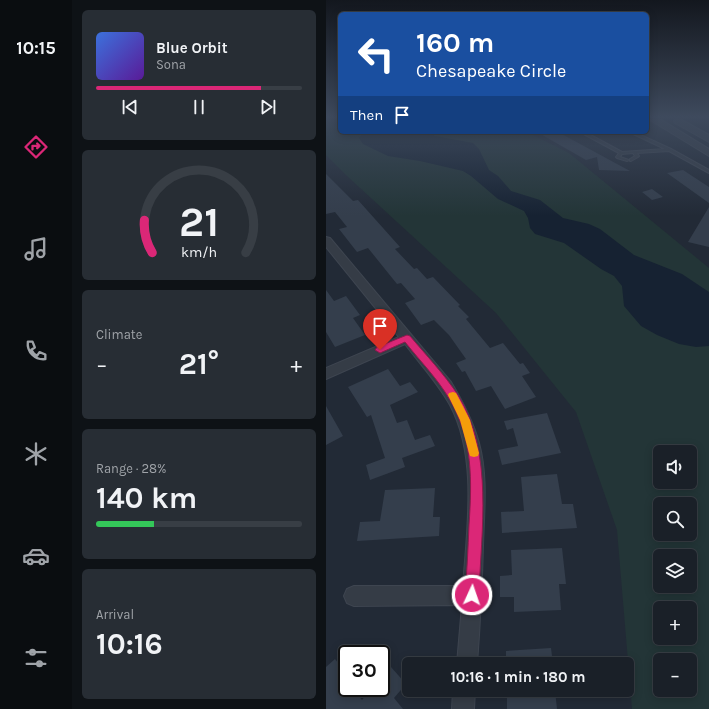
<!DOCTYPE html>
<html lang="en">
<head>
<meta charset="utf-8">
<style>
  :root { --surface:#1a2028; --page:#272d34; --text:#f1f3f6; --muted:#9fa3a8; --line:#383e45; --accent:#db2777 }
  body { margin:0; font-family:Karla,sans-serif; background:var(--page); color:var(--text); height:100vh; display:flex; flex-direction:column; font-size:15px; white-space:nowrap }
  * { box-sizing:border-box; margin:0 }
  p { font-size:13px; color:var(--muted) }
  .icon { flex:none; width:22px; height:22px; fill:none; stroke:currentColor; stroke-width:2; stroke-linecap:round; stroke-linejoin:round }
  .map { position:relative; flex:1; overflow:hidden }
  .sheet { display:flex; flex-direction:column; gap:10px; padding:10px; background:#0e1216; width:254px }
  .sheet>* { flex:none }
  .guide { position:absolute; left:12px; top:12px; width:311px; height:122px; border-radius:6px; box-shadow:0 2px 10px #0003,0 0 0 1px var(--line); background:#1a4fa0; color:#fff; overflow:hidden }
  .fabs { position:absolute; left:327px; top:445px; display:grid; gap:8px }
  .fabs a { display:grid; place-items:center; width:44px; height:44px; border-radius:6px; background:var(--surface); box-shadow:0 2px 10px #0003,0 0 0 1px var(--line); font-size:20px }
  .speed { position:absolute; left:12px; top:645px; display:flex; gap:8px; font-size:20px; font-weight:700; text-align:center }
  .speed>* { display:grid; place-content:center; width:52px; height:52px; border-radius:50%; background:var(--surface); box-shadow:0 2px 10px #0003,0 0 0 1px var(--line); line-height:1 }
  .speed .limit { border:2px solid #111; border-radius:6px; background:#fff; color:#111 }
  .pin { position:absolute; display:grid; place-items:center; width:34px; height:34px; color:#fff; margin:-41px -17px; border-radius:50% 50% 50% 0; rotate:-45deg; box-shadow:0 0 4px #0007 }
  .pin .icon { rotate:45deg }
  .me { position:absolute; width:44px; margin:-22px; rotate:3deg; stroke-linejoin:round; filter:drop-shadow(0 0 3px #0008) }
  .turn { display:flex; align-items:center; gap:14px; height:84px; padding:0 12px; font-size:18px }
  .turn .icon { width:52px; height:52px; stroke-width:2.5 }
  .turn b { display:block; font-size:28px; line-height:34px }
  .then { display:flex; align-items:center; height:38px; padding:0 12px; background:#0003; gap:8px; font-size:15px }
  .big { font-size:30px; font-weight:700; line-height:1.1 }
  .sheet .widget { flex:1; display:flex; flex-direction:column; justify-content:center; gap:6px; min-width:0; padding:0 14px; border-radius:6px; background:var(--page) }
  .sheet .dial { align-items:center; gap:0 }
  .dial svg { height:104px; overflow:visible; fill:none; stroke:var(--line); stroke-width:7; stroke-linecap:round; text-anchor:middle }
  .dial text { fill:var(--text); stroke:none }
  .song { display:flex; align-items:center; gap:12px }
  .cover { width:48px; height:48px; border-radius:6px; background:linear-gradient(135deg,hsl(220 70% 55%),hsl(270 70% 35%)) }
  .played { height:4px; border-radius:2px; background:linear-gradient(90deg,var(--accent) 80%,var(--line) 80%) }
  .keys { display:flex; justify-content:space-around; direction:ltr }
  .heat { display:flex; justify-content:space-between; align-items:center; font-size:22px; direction:ltr }
  .charge { height:6px; border-radius:3px; background:linear-gradient(90deg,#34c759 28%,var(--line) 0) }
  .trip { position:absolute; left:76px; top:657px; width:232px; height:40px; border-radius:6px; background:var(--surface); box-shadow:0 2px 10px #0003,0 0 0 1px var(--line); font-weight:700; line-height:40px; text-align:center }
  main { display:flex; flex:1; min-height:0 }
  .dock { display:flex; flex-direction:column; width:72px; justify-content:space-around; align-items:center; background:#0a0d10; color:var(--muted) }
  .dock .icon { width:28px; height:28px }
  .dock .active { color:var(--accent) }
  .dock b { font-size:18px; color:var(--text) }
  .map>svg:first-child { display:block }
  .green { fill:#233537; fill-rule:evenodd }
  .water { fill:#162232 }
  .building { fill:#343e4c }
  .lines { fill:none; stroke-linecap:round; stroke-linejoin:round }
  .service-casing { stroke:#3e4550; stroke-width:2 }
  .minor-casing { stroke:#3e4550; stroke-width:2 }
  .tertiary-casing { stroke:#3e4550; stroke-width:2 }
  .service { fill:#353c46; fill-rule:evenodd }
  .minor { fill:#353c46; fill-rule:evenodd }
  .tertiary { fill:#353c46; fill-rule:evenodd }
  .route { fill:#db2777; stroke:#8e194d }
  .slow { fill:#f59e0b }
</style>
</head>
<body>
<main>
<nav class="dock">
<b>10:15</b>
<svg class="icon active" aria-label="directions" viewBox="0 0 24 24"><path d="M12 3l9 9-9 9-9-9zM9 14v-3h6M13 9l2 2-2 2"/></svg>
<svg class="icon" aria-label="music" viewBox="0 0 24 24"><path d="M9 18V5l10-2v13"/><circle cx="6" cy="18" r="3"/><circle cx="16" cy="16" r="3"/></svg>
<svg class="icon" aria-label="phone" viewBox="0 0 24 24"><path d="M5 4h4l2 5-3 2q2 4 5 5l2-3 5 2v4C11 20 4 13 5 4z"/></svg>
<svg class="icon" aria-label="climate" viewBox="0 0 24 24"><path d="M12 3v18M4 7l16 10M4 17L20 7"/></svg>
<svg class="icon" aria-label="car" viewBox="0 0 24 24"><path d="M5 17H2v-5l4-1 3-4h7l3 4 3 1v5h-3M9 17h6M6 11h13"/><circle cx="7" cy="17" r="2"/><circle cx="17" cy="17" r="2"/></svg>
<svg class="icon" aria-label="filters" viewBox="0 0 24 24"><path d="M4 7h16M4 17h16"/><circle cx="9" cy="7" r="2"/><circle cx="15" cy="17" r="2"/></svg>
</nav>
<section class="sheet">
<div class="widget">
<div class="song"><i class="cover"></i><div><b>Blue Orbit</b><p>Sona</p></div></div>
<div class="played"></div>
<div class="keys"><svg class="icon" aria-label="previous" viewBox="0 0 24 24"><path d="M18 5L8 12l10 7zM5 5v14"/></svg><svg class="icon" aria-label="pause" viewBox="0 0 24 24"><path d="M8 5v14M16 5v14"/></svg><svg class="icon" aria-label="next" viewBox="0 0 24 24"><path d="M6 5l10 7-10 7zM19 5v14"/></svg></div>
</div>
<div class="widget dial"><svg viewBox="0 0 100 80">
<path d="M14 69A42 42 0 1 1 86 69"/>
<path d="M14 69A42 42 0 0 1 8 44" stroke="#db2777"/>
<text x="50" y="56" font-size="32" font-weight="700">21</text>
<text x="50" y="72" font-size="11">km/h</text>
</svg></div>
<div class="widget"><p>Climate</p>
<div class="heat"><a>−</a><b class="big">21°</b><a>+</a></div>
</div>
<div class="widget"><p>Range · 28%</p><b class="big">140 km</b><div class="charge"></div></div>
<div class="widget"><p>Arrival</p><b class="big">10:16</b></div>
</section>
<div class="map">
<svg width="383" height="709" viewBox="0 0 383 709">
  <rect width="100%" height="100%" fill="#222a36"/>
  <!-- green -->
  <path class="green" d="M0,116H14V132H201L243,153L383,268V709H306L291,530L250,412L170,313L21,176L0,155ZM334,452H364V482H334ZM334,504H364V534H334ZM334,556H364V586H334ZM334,608H364V638H334ZM334,660H364V690H334Z"/>
  <!-- water -->
  <path class="water" d="M38,132H103L109,136L147,143L153,149L163,170L172,176L185,191L214,200L237,218L263,224L274,229L308,255L356,274L383,292V346L370,347L353,344L331,335L315,326L298,306L296,286L288,276L275,269L238,243L209,234L204,228L202,218L198,211L172,199L145,176L137,171L94,161L62,156L37,144L33,138Z"/>
  <!-- building -->
  <path class="building" d="M211,132H232L304,171L273,170L271,157L260,160Z
    M357,170L383,187V203L341,173Z
    M0,174L27,201L32,200L74,247L69,249L88,269L91,268L101,279L107,277L134,305L132,306L143,317L140,319L164,348L177,343L194,364L197,363L204,373L196,376L210,397L179,409L165,386L150,391L139,371L136,372L130,363L140,359L123,335L108,320L95,325L79,303L89,299L75,283L71,284L42,248L31,252L13,229L21,227L9,212L0,214Z
    M326,189L337,197L326,200L316,192Z
    M383,207V247L362,242Z
    M0,290L8,301L20,296L34,315L27,318L39,335L9,347L0,332Z
    M62,369L74,386L84,382L92,392L64,405L71,423L81,420L89,440L104,435L109,446L76,458L79,467L44,480L40,465L59,458L45,415L41,417L22,387Z
    M0,406L17,436L0,445Z
    M221,413L235,453L176,465L172,450L192,446L187,428L181,430L178,421Z
    M231,474L236,504H247L251,528L176,533L175,512L198,511L195,477Z
    M109,488L107,517H114L113,536L31,541L34,522L54,521L59,490Z
    M236,548L240,584H233L235,610L188,612V597H174V576L186,575L185,550Z
    M225,648L227,664H180V651Z
    M9,659L21,674V688H26L36,700L46,688H55V678L65,667L80,684L68,698L77,709H0V667Z
    M181,690H229L231,709H181Z"/>
  <g class="lines">
    <!-- service casing -->
    <g class="service-casing">
      <path id="service" d="M254,132H259L296,152L339,149L303,132H308L345,149L383,170V173L343,151L311,153L313,156L312,157L305,161H304V159L309,156L307,153L296,154L294,157L303,160L301,161L291,158L290,157L293,153Z"/>
    </g>
    <!-- minor casing -->
    <g class="minor-casing">
      <path id="minor" d="M0,237L4,238L125,382C137,402 147,421 153,443C162,476 158,512 157,546C156,585 154,624 151,664H131L136,605L28,606L21,603L18,596L21,589L28,586H137C141,529 152,457 124,405C112,383 94,364 79,344L0,379V368L73,337L0,247Z
        M127,690H149L148,709H126Z"/>
    </g>
    <!-- tertiary casing -->
    <g class="tertiary-casing">
      <path id="tertiary" d="M321,116H329L383,149V156L321,118Z
        M352,118L383,135V142L349,123L348,121L349,119Z"/>
    </g>
    <!-- service -->
    <use href="#service" class="service"/>
    <!-- minor -->
    <use href="#minor" class="minor"/>
    <!-- tertiary -->
    <use href="#tertiary" class="tertiary"/>
  </g>
  <!-- sky -->
  <linearGradient id="sky" x2="0" y2="1"><stop stop-color="#13171e"/><stop offset="0.54" stop-color="#3e4a5d"/><stop offset="1" stop-color="#3e4a5d" stop-opacity="0"/></linearGradient>
  <rect width="383" height="216" fill="url(#sky)"/>
  <!-- route -->
  <path class="route" d="M81,335L84,336C100,355 118,374 132,395C168,454 155,529 153,595L151,600L146,602L141,600L139,595C141,572 142,548 143,525C146,480 147,440 124,400C112,379 94,361 79,342L54,353L49,350L51,347Z"/>
  <!-- slow -->
  <path class="slow" d="M127,392L130,393L144,420L153,453L152,456L148,457L144,456L143,453L134,420L122,395L123,393Z"/>
</svg>
<div class="fabs">
<a><svg class="icon" aria-label="sound" viewBox="0 0 24 24"><path d="M4 9h4l5-4v14l-5-4H4zM17 9q2 3 0 6"/></svg></a>
<a><svg class="icon" aria-label="search" viewBox="0 0 24 24"><circle cx="10" cy="10" r="6"/><path d="M15 15l6 6"/></svg></a>
<a><svg class="icon" aria-label="layers" viewBox="0 0 24 24"><path d="M12 4l9 5-9 5-9-5zM3 14l9 5 9-5"/></svg></a>
<a>+</a>
<a>−</a>
</div>
<div class="speed"><div class="limit">30</div></div>
<div class="pin" style="left:54px;top:350px;background:#d93025"><svg class="icon" aria-label="arrive" viewBox="0 0 24 24"><path d="M6 21V4h12l-3 4 3 4H6"/></svg></div>
<svg class="me" style="left:146px;top:595px" viewBox="-20 -20 40 40"><circle r="17" fill="#db2777" stroke="#fff" stroke-width="3"/><path d="M0-11L8 9 0 5-8 9z" fill="#fff"/></svg>
<div class="trip">10:16 · 1 min · 180 m</div>
<div class="guide">
<div class="turn"><svg class="icon" aria-label="left" viewBox="0 0 24 24"><path d="M17 20v-9H6M10 6l-5 5 5 5"/></svg><div><b>160 m</b>Chesapeake Circle</div></div>
<div class="then">Then<svg class="icon" aria-label="arrive" viewBox="0 0 24 24"><path d="M6 21V4h12l-3 4 3 4H6"/></svg></div>
</div>
</div>
</main>
</body>
</html>
